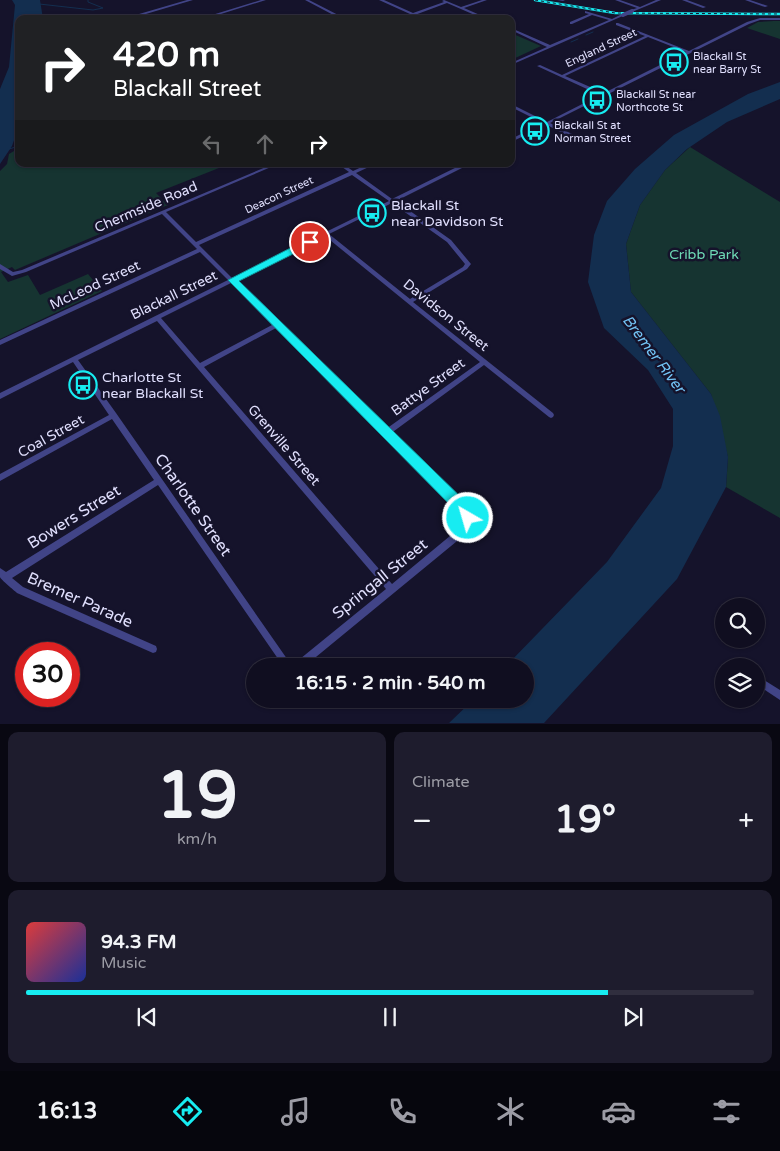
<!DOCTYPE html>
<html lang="en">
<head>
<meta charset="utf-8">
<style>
  :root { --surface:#100e20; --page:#1e1c2d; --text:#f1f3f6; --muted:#9c9ca5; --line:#302e3e; --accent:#17ecf1 }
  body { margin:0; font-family:"Varela Round",sans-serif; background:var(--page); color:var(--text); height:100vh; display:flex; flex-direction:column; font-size:19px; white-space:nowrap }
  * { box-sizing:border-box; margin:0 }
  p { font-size:16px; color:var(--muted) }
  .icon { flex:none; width:28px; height:28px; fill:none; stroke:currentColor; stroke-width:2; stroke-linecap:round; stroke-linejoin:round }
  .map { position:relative; height:724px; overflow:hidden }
  .sheet { display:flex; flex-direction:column; gap:8px; padding:8px; background:#090812; flex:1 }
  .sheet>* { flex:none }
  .hud { position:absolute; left:15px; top:15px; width:500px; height:152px; border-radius:10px; box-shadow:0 1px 4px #0004,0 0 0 1px var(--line); background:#202124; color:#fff; overflow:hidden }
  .tools { position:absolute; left:715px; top:598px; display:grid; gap:10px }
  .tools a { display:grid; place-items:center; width:50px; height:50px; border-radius:50%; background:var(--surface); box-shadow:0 1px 4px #0004,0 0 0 1px var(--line); font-size:25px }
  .speed { position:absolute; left:15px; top:642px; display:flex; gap:10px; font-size:25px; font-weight:700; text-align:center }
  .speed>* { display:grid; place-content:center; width:65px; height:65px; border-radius:50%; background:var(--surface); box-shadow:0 1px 4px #0004,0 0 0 1px var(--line); line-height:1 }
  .speed .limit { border:8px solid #d22; background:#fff; color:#111 }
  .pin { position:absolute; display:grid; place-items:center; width:42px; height:42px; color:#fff; margin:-21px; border:2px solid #fff; border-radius:50%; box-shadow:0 1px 5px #0007 }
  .me { position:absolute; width:55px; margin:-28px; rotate:322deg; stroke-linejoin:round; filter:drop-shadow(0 0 4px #0008) }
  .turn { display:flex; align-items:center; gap:18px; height:105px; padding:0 15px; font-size:22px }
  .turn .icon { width:65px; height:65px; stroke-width:2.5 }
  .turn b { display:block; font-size:35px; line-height:42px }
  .lanes { display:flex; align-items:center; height:48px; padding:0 15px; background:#0003; justify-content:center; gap:25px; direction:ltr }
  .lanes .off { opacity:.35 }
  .big { font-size:38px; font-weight:700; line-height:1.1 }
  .sheet .card { flex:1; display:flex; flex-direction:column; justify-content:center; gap:8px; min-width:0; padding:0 18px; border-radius:10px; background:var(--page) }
  .sheet .dial { align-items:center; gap:0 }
  .dial b { font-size:65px; line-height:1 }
  .song { display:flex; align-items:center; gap:15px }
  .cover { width:60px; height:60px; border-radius:8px; background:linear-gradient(135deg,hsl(0 70% 55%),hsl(230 70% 35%)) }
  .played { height:5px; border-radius:2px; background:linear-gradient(90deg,var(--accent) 80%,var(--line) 80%) }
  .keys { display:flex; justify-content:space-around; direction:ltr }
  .heat { display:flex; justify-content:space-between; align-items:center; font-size:28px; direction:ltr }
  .sheet .tiles { flex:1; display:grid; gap:8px; grid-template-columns:1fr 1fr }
  .card:last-child { grid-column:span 2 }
  .trip { position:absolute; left:246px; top:658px; width:288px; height:50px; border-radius:25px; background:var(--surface); box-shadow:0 1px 4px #0004,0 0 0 1px var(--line); font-weight:700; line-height:50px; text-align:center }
  .menu { display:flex; height:80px; justify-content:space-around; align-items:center; background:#06060d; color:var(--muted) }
  .menu .icon { width:35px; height:35px }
  .menu .current { color:var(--accent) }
  .menu b { font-size:22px; color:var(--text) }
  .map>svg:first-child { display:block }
  .green { fill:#163431 }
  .water { fill:#132e4f }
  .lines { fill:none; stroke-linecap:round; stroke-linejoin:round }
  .stream { stroke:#132e4f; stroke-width:1 }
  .minor { fill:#414487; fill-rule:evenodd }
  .rail-casing { stroke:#17ecf1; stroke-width:2.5 }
  .rail { stroke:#15132b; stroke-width:1; stroke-dasharray:3; stroke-linecap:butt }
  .minor-bridge { stroke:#414487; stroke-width:4 }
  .route { fill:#17ecf1; stroke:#0f999d }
  .labels { text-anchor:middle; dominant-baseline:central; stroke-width:5; stroke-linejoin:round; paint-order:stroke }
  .far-street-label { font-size:11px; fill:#e0dffd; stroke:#15132b }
  .far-poi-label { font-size:11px; fill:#e0dffd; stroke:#15132b; text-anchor:start }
  .poi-label { font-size:14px; fill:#e0dffd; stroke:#15132b; text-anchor:start }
  .street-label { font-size:14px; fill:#e0dffd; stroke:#15132b }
  .park-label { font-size:14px; fill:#6edab6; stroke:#15132b }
  .water-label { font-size:15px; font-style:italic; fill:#73c4f6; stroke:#15132b }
  .near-street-label { font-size:16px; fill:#e0dffd; stroke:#15132b }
</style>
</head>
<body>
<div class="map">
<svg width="780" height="724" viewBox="0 0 780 724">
  <rect width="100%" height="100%" fill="#15132b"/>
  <!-- green -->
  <path class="green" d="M774,21H780V39L747,28L758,22Z
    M511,33L541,46L511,60Z
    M690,147L780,202V518L726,487L728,457L711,394L631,292L626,244L640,205L665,170Z
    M19,148V164H229L156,193L168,205L15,270L12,267L1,272L8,282L28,275L40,295L88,274L102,291L0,339V171L7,164L9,154Z"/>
  <!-- water -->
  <path class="water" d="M12,0H40L43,19H19V126L12,146L0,164V89L9,67L15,5Z
    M780,82V99L727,122L687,149L665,170L640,205L626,244L631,292L711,394L720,416L728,457L726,487L677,579L544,723H449L474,699H525V666H506L607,562L661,488L673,446V409L648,370L604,328L588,282L594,235L607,201L635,169L674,135L748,94Z"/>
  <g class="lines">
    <!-- stream -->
    <path class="stream" d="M39,4L93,10L103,8L88,2V0
      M586,35L593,32
      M571,42L578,39
      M9,149L19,146"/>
    <!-- minor -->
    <path class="minor" d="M187,0H193L129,19H122Z
      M261,0H266L205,19H199Z
      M305,0H309L346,19H341Z
      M379,0H384L413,13L444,2L442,1L444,0L461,7L482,0H487L464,8L489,19H484L447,3L404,19H398L410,14Z
      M557,0H565L563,1Z
      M615,0H620L640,7L656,0H661L632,12H631V10L637,8Z
      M682,0H687L706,7L703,8Z
      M745,0H750L768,6L765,7Z
      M585,11L612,19L622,14L625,15L511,65V63L547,47L511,30V28L550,45L609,20L592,15L572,24H570V22L589,14L585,13Z
      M760,18H780V20H760L749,24L550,123L574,135V137H570L547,125L511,142V139L543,123L511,107V104L547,122L600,95L537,66L540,65L562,75L645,36L616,25V23H618L689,51L747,22ZM648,37L686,52L604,93L565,76Z
      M273,164H278L166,212L196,242L349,172L338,164H343L353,171L368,164H373V165L356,173L392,199L463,164H468V165L396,201L451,240L471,264L467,269L413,302L553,413L554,415L553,417L551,418L549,417L484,365L390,434L470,513C472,522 467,529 462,537L305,666H294L295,663L386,589L157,321L78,360L116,413L292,666H283L158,485L12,578L23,587L156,646L157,649L156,652L153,653L17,593C14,590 1,580 0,577C0,577 0,569 0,568L6,572L154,480L112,419L0,481V474L109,415L73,362L0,399V393L228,280L200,252L0,345V340L197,249L162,214L26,272L12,276L0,269V264L13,272L22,270ZM352,175L389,201L232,278L199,245ZM392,203L447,242L465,264L463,267L410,299L329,234ZM325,236L480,362L386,429L236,281ZM231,283L272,325L200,363L161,318ZM276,328L463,516L461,524L456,531L392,584L204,367Z
      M756,675L780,690V700L756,684Z"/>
    <!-- rail casing -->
    <g class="rail-casing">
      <path id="rail" d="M535,0L615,13L780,14"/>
    </g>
    <!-- rail -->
    <use href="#rail" class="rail"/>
    <!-- minor-bridge -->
    <path class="minor-bridge" d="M623,15L632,11"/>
  </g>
  <!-- route -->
  <path class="route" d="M310,238L315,242L313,244L239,281L469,505L474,518L472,522L468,524L463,522L459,514L228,280Z"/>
  <!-- icons -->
  <defs>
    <g id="bus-ring" transform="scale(1.4375)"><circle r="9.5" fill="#15132b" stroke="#17ecf1" stroke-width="1.5"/><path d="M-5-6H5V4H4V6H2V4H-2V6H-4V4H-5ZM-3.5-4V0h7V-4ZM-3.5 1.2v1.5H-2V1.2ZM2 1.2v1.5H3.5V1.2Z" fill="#17ecf1"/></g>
  </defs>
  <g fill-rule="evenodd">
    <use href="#bus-ring" x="674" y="62"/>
    <use href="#bus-ring" x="597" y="100"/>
    <use href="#bus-ring" x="535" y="131"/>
    <use href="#bus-ring" x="372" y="213"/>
    <use href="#bus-ring" x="83" y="385"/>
  </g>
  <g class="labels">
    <!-- far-street labels -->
    <g class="far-street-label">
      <text transform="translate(601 48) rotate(-25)">England Street</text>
      <text transform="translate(279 195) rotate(-25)">Deacon Street</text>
    </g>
    <!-- far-poi labels -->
    <g class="far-poi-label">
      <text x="693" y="56">Blackall St<tspan x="693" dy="13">near Barry St</tspan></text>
      <text x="616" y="94">Blackall St near<tspan x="616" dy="13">Northcote St</tspan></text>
      <text x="554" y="125">Blackall St at<tspan x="554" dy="13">Norman Street</tspan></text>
    </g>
    <!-- poi labels -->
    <g class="poi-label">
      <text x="391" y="205">Blackall St<tspan x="391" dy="16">near Davidson St</tspan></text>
      <text x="102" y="377">Charlotte St<tspan x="102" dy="16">near Blackall St</tspan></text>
    </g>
    <!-- street labels -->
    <g class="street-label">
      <text transform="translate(146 207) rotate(-23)">Chermside Road</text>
      <text transform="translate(95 285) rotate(-25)">McLeod Street</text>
      <text transform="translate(174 295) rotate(-26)">Blackall Street</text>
      <text transform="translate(446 315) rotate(39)">Davidson Street</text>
      <text transform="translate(428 387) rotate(-36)">Battye Street</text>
      <text transform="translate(51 436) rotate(-29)">Coal Street</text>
      <text transform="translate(284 445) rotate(49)">Grenville Street</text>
    </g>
    <!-- park labels -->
    <g class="park-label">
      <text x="704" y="254">Cribb Park</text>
    </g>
    <!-- water labels -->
    <g class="water-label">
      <text transform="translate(654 354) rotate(53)">Bremer River</text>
    </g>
    <!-- near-street labels -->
    <g class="near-street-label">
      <text transform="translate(193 505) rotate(55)">Charlotte Street</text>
      <text transform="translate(74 517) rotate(-32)">Bowers Street</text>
      <text transform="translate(380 579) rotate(-39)">Springall Street</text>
      <text transform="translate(80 600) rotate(24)">Bremer Parade</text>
    </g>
  </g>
</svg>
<div class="tools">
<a><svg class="icon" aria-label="search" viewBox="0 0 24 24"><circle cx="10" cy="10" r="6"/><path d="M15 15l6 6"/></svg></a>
<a><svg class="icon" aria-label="layers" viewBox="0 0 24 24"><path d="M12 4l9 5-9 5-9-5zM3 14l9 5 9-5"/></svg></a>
</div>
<div class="speed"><div class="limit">30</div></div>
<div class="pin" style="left:310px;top:242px;background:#d93025"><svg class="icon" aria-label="arrive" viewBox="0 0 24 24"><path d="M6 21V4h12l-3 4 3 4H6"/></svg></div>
<svg class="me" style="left:468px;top:518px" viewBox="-20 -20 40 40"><circle r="17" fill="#17ecf1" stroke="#fff" stroke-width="3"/><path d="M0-11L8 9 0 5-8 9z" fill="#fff"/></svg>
<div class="trip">16:15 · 2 min · 540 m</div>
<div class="hud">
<div class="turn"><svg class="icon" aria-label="right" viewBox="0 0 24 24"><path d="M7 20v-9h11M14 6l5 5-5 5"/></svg><div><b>420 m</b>Blackall Street</div></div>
<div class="lanes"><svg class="icon off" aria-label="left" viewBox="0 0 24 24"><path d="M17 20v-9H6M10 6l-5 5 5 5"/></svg><svg class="icon off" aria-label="ahead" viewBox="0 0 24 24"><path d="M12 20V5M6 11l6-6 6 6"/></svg><svg class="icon" aria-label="right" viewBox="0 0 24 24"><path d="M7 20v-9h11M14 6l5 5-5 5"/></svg></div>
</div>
</div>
<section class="sheet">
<div class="tiles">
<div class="card dial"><b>19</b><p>km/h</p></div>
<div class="card"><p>Climate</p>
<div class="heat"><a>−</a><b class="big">19°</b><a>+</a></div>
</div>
<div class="card">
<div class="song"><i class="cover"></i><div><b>94.3 FM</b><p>Music</p></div></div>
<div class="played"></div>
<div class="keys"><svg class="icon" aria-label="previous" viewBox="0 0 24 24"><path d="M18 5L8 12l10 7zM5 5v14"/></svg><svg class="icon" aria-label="pause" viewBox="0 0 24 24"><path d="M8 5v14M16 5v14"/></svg><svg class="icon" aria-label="next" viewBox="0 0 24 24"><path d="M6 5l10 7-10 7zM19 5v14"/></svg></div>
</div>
</div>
</section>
<nav class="menu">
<b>16:13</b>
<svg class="icon current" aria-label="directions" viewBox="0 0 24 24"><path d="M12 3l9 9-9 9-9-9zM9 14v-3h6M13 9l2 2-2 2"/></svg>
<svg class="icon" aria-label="music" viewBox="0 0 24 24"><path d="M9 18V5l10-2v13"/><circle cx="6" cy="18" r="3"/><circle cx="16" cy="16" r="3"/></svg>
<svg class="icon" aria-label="phone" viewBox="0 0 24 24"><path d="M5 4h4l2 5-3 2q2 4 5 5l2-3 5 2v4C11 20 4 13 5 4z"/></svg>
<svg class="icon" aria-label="climate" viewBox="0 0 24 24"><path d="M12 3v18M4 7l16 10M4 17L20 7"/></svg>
<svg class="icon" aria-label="car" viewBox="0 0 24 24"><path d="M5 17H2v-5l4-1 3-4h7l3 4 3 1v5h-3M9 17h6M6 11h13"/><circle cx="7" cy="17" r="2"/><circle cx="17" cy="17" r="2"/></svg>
<svg class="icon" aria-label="filters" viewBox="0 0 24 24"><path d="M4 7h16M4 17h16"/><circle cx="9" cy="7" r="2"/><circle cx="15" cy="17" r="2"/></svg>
</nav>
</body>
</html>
